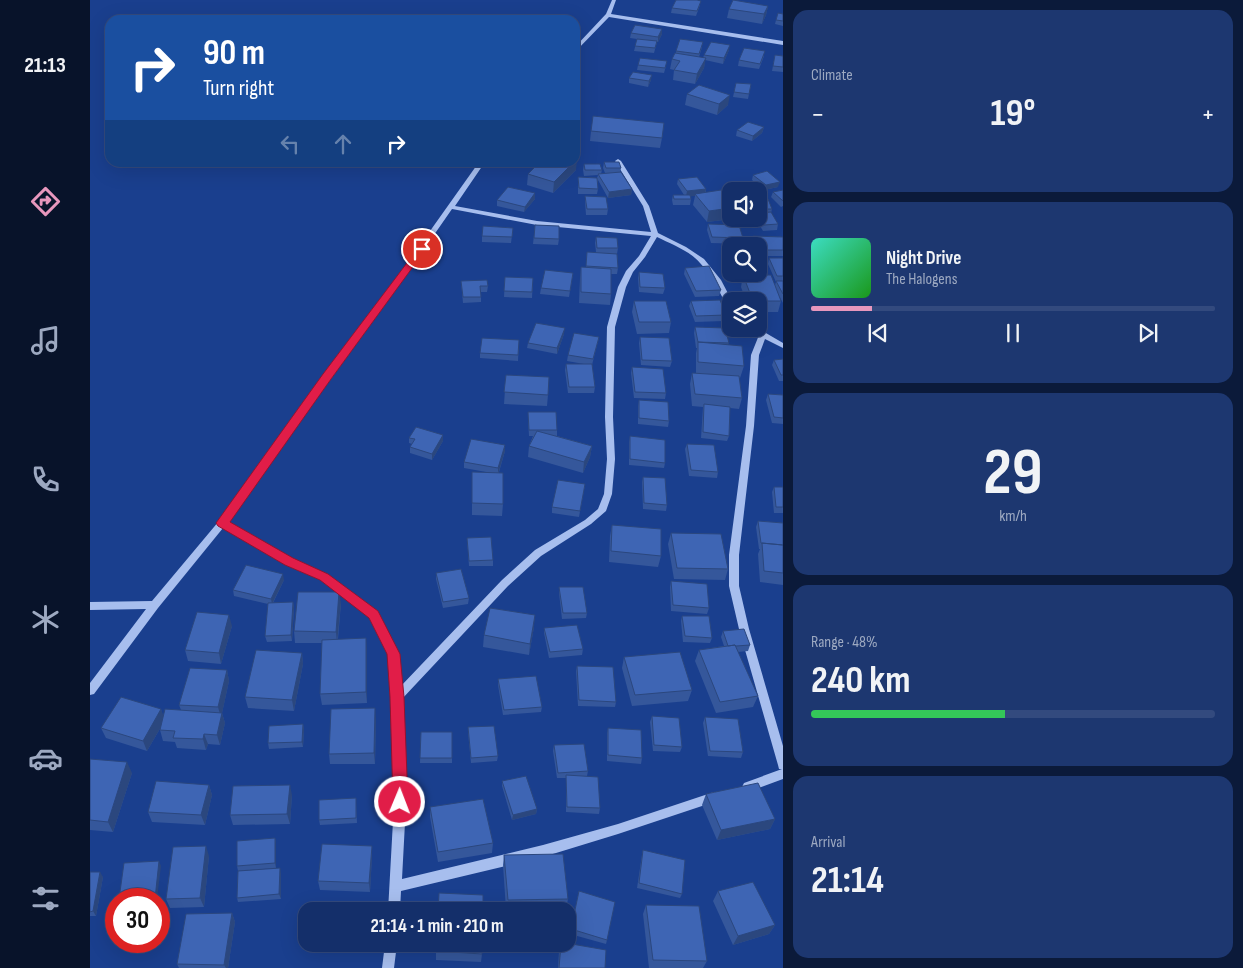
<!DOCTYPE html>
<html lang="en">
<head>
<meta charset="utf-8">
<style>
  :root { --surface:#142f6a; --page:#1d3770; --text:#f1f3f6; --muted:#9da9c1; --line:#334a7e; --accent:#e797bd }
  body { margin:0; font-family:"Sofia Sans Condensed",sans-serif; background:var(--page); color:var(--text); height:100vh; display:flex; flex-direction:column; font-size:19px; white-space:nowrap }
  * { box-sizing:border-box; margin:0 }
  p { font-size:16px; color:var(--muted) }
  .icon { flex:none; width:28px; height:28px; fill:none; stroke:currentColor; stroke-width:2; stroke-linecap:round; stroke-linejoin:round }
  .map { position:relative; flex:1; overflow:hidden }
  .details { display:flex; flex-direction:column; gap:10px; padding:10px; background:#0b1a3a; width:460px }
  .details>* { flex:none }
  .guide { position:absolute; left:15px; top:15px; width:475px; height:152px; border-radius:15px; box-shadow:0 5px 20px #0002,0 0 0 1px var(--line); background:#1a4fa0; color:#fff; overflow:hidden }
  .buttons { position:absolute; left:632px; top:182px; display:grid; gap:10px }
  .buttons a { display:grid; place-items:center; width:45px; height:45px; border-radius:10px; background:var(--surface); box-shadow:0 5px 20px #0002,0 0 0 1px var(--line); font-size:25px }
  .speed { position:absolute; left:15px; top:888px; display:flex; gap:10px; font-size:25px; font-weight:700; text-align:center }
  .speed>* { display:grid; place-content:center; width:65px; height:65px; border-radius:50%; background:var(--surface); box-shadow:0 5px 20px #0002,0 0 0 1px var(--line); line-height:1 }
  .speed .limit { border:8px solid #d22; background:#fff; color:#111 }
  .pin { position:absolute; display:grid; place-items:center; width:42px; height:42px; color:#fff; margin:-21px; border:2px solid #fff; border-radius:50%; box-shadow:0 1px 5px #0007 }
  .me { position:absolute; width:55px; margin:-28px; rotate:1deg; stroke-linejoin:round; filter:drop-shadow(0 0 4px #0008) }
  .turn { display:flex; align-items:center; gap:18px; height:105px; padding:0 15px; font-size:22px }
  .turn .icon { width:65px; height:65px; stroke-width:2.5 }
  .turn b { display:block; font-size:35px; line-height:42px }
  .lanes { display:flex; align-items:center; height:48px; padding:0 15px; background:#0003; justify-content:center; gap:25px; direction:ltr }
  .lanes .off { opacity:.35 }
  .big { font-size:38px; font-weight:700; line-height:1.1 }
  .details .card { flex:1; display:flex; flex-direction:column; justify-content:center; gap:8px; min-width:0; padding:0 18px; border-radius:15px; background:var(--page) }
  .details .dial { align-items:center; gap:0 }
  .dial b { font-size:65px; line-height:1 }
  .song { display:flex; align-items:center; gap:15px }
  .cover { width:60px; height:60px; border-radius:8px; background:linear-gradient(135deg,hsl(170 70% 55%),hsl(120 70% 35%)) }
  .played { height:5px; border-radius:2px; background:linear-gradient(90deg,var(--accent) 15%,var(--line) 15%) }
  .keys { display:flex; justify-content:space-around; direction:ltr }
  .heat { display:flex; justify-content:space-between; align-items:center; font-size:28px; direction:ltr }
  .charge { height:8px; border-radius:4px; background:linear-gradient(90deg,#34c759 48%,var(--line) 0) }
  .trip { position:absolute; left:208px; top:902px; width:278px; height:50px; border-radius:15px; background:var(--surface); box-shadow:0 5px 20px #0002,0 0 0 1px var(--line); font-weight:700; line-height:50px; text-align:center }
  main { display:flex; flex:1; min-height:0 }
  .tabs { display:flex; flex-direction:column; width:90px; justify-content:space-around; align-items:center; background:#08132a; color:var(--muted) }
  .tabs .icon { width:35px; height:35px }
  .tabs .on { color:var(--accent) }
  .tabs b { font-size:22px; color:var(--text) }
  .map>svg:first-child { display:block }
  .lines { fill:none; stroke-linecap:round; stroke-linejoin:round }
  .minor { fill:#a7beee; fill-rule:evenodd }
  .wall { fill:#35579b }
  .shaded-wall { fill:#2b477e }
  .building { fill:#3e65b4; stroke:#2b477e }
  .route { fill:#e11d48; stroke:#92132f }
</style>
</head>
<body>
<main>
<nav class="tabs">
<b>21:13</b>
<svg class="icon on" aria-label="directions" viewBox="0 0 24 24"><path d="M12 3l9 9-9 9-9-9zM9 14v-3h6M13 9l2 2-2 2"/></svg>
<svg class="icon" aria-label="music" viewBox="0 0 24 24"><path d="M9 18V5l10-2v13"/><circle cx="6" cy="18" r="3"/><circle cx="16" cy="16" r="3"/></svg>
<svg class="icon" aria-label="phone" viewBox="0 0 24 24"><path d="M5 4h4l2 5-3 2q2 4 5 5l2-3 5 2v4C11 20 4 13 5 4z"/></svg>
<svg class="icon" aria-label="climate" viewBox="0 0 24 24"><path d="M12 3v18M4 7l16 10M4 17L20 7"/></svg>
<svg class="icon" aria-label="car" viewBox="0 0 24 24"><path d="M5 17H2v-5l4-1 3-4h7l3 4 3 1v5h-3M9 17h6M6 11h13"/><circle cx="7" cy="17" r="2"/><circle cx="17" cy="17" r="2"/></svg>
<svg class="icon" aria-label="filters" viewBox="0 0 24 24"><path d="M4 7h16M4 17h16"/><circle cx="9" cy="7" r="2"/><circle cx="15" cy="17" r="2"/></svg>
</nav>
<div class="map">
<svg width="693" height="968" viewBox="0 0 693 968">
  <rect width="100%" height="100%" fill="#1a3f8e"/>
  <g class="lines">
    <!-- minor -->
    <path class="minor" d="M522,0H526L521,14L693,41V45L519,17L485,52V47L516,14Z
      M528,159L531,161L559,206L568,233L596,247L614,259L631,280L642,301L641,308L637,306C629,291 622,275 610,263C600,251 581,244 567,237L555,257L543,272L536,287L525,327L523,417L525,459L522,494L516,511L501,524L451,556L418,586L311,700L317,785L312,879L453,845L528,824L624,792L628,793L630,797L628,801L624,802L528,834L453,857L311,891L310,911H298L305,785L298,654L279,617L231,580L196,565L133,528L68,608L4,694L0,695V683L56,609L0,610V602L62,601L129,521L234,375L301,286L389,162H395L365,206L447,221L561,232L553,206L525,161ZM362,209L447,225L561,236L549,256L536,271L528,287L517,327L515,417L517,459L514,494L508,509L495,520L445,550L412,580L310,687L308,654L286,611L237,574L202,559L138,522C212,417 289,315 362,209Z
      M660,329H669L693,343V348L675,339L669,355L664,426L649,555V586L659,629L693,746V779L658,792L654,791L652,787L654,783L692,769H689L688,765L649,629L639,586V555L656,426L661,355L669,335Z
      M295,944H307L304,968H292Z"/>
  </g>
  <!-- wall -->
  <path class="wall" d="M610,5L606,16L581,13L582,8Z
    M678,6L676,15L672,24L637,18L639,9Z
    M693,14V26L685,24L686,20Z
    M572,29V34L568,42H567L564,53L544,51L547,39L540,38L541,33Z
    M612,47L609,57L613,58L614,55L639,50L633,64L615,60L614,68L605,84L583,80L584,70L580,69L582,59L586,54V51Z
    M685,55L693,56V72L682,71Z
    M674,56L669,69L648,66L649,60Z
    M548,65L576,66L574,73L547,70Z
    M539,78L561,80L558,87L539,83Z
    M646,83L661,84L658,99L643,97Z
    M597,94L638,105L627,115L595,105Z
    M674,127L672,133L662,141L646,136L647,130Z
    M501,131L572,138L570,148L500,141Z
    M514,162L531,168L530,172L542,189L541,195L518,198L508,180V189L507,194H488V177L507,178L508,175L494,176L493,170L494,164L512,170L511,174L515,173L513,168Z
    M486,170L463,193L437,185L438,174Z
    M663,175L688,187L674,190L662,180Z
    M588,179L616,189V192L641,202V219L617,222L603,205L605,196H601V199L600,205H583L582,200L583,195H594L587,184Z
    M693,190V206L691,207L681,197L683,192Z
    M495,196L518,209L517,215H496L495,202Z
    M445,199L434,212L407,206V200Z
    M669,200L682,209L681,213L688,224L687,230L673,231L666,219H669Z
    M618,224L653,238L652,244L621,243L617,230Z
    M445,225L469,239L468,245L443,244Z
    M423,228L421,243L392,242V236Z
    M663,236L693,237V256H669V246H663L662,242Z
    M506,237L528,248L527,254L528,268L527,274H521V294L520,305L489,303L490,278L491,267H496L497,252H506L505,243Z
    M679,258H693V303L688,294L691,301L688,312H669V301H656L651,287L653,275L685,285L686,282L678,264Z
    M595,268L631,290L629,296L605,297L594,274Z
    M549,272L575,288L573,294L549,292L548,278Z
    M483,273L479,297L450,294L451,288Z
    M415,277L443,278L442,298L414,297Z
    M371,281L398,286L397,292H391V302L373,303Z
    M544,301L581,322L579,333L547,334L542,312Z
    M601,301L636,315L634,321L605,322L599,306Z
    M605,327L639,343L638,345L654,366L650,378H649L652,398L649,409L640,408L639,436L637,441L611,438L613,407L602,406L600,384L602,373H606V353L607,348H606L604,333Z
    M474,334L467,354L437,348L438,343Z
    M509,337L502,365L505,387L504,393H478L475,370L476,364H494L477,361L478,355Z
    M550,337L582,361L580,367L551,365L549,343Z
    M429,340L428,361L390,358V353Z
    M693,359V381H689L682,365L684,360Z
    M542,367L576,393L575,399L544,398L541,373Z
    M416,375L458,395L457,406L414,404Z
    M678,394L693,395V424L682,423L676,400Z
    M549,400L579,421L578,427L548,424V406Z
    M438,412L467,430V436L502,446L500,457L493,473L438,457L439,446L443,436H439L438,418Z
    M353,435V441L342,460L320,453V447L322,444L319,443V438Z
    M540,436L575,463L574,468L539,465V442Z
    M597,444L628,472L627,478L599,476L595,449Z
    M415,445V451L409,472L413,504L412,516L382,515V472H396L374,468V462Z
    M553,477L577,505L576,511L553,509L552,482Z
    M495,484L489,517L462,513V507Z
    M684,487H693V513H684L682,492Z
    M668,521L693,523V585L670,582L668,554L670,549H669L666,527Z
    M522,525L571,556L568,567L519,562L520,536Z
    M581,533L638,569L635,580L584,579L578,544Z
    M377,538L403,560V566H379Z
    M346,573L379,598L378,604L353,608L346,579Z
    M194,580L183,603L203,602L204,608L202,641L177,642L175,636L178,604L144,596L143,590Z
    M581,581L619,608L617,614L581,611L580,587Z
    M469,587L497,613L496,618L472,619L469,593Z
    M251,603L248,639L277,649V703L232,705L230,694L232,643H205L204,631Z
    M592,616L622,638L620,643L593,642L591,621Z
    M142,626L131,664L98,661L95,650Z
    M444,627L439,655L393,647L394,635Z
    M454,628L493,649L492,655L459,658L454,633Z
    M633,631L660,645L658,651L648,652L668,696L663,707L626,713L605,661L609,650L634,646L631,637Z
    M212,653L213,664L204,711L158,708L155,697Z
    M534,657L602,690L598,701L542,706L532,668Z
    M487,666L526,702L525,707L488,706L486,671Z
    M137,670L139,681L132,713L135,723L130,745L118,744L116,750L87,748L85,742L73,741L70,730L71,727L57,751L16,738L11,728L71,709L73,717L91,710L89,705Z
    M408,679L452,707L451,712L413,715L408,685Z
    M562,716L592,747L590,752L563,751L560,722Z
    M615,717L653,752L651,758L618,756L613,723Z
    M286,719L285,764H240L239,754Z
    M213,724L214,730L213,747L179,749L178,743Z
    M378,727L408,756L407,761L381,763L378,732Z
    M518,728L552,758L551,764L517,761V733Z
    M331,732H362V763H330Z
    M464,745L498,771L497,776L510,808L509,814L476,812V778H467L463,751Z
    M0,759L42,773L23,832L0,830Z
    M412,781L447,809L446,814L422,820L412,786Z
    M119,785L122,795L115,825L62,822L58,812Z
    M616,794L685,819L680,829L627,840L612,805Z
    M202,795L200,824L143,825L140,815Z
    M266,803L267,823L230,825L229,820Z
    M340,807L403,843L402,853L348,862L340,817Z
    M185,838L186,843V868L148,871L147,866Z
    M282,846V856L280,892L230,890L228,881Z
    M553,850L592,894L590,898L547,888L552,855Z
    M414,855L478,899L476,909L416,910L413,865Z
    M119,856L114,907L80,908L76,899Z
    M0,872L13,877L6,916H0Z
    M191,873V899L148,902L147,898Z
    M489,891L517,940L516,944L480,934Z
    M628,891L685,925L679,934L643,945L623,901Z
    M556,905L617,961L613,968H559L553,914Z
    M142,913L145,922L138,968H89L87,964Z
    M471,944L515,968H468L469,951Z
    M346,951L392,954L391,962L346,960Z"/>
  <!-- shaded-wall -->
  <path class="shaded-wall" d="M678,6L676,15L672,24L674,14Z
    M572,29V34L568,42V37Z
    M640,45L639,50L633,64L634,58Z
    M616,58L614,68L605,84L607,74Z
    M562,75L561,80L558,87L559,81Z
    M640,95L638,105L627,115L629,104Z
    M674,127L672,133L662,141L663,136Z
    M487,160L486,170L463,193L464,182L484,162H485Z
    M690,182L688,187L674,190L676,185Z
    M542,189L541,195L518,198L519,192Z
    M616,189L615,195L605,194V196L596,197L597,191Z
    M445,193V199L434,212L435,207Z
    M641,208V219L617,222L619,211Z
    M475,328L474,334L467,354V348Z
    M353,435V441L342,460V454Z
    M415,445V451L408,474V468Z
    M502,446L500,457L493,473L494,462Z
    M193,574L194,580L182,604L181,599Z
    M249,592L251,603L247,643L246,632Z
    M203,602L204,608L202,641L201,635Z
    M139,615L142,626L131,664L129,653Z
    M445,615L444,627L439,655L440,644Z
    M276,638L277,649V703L276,692Z
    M212,653L213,664L204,711L202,700Z
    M137,670L139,681L131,718L128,707Z
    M285,708L286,719L285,764L284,753Z
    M71,709L75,720L57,751L53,741Z
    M132,713L135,723L130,745L127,735Z
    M213,724L214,730L213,747L212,742Z
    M114,734L118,744L116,750L113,739Z
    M37,762L42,773L23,832L18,822Z
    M119,785L122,795L115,825L111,815Z
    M200,785L202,795L200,824L197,814Z
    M447,809L446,814L422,820L423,815Z
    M685,819L680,829L627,840L631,830Z
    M185,838L186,843V868L185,863Z
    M116,846L119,856L114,907L110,898Z
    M282,846V856L280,892L279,883Z
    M69,861L71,866L67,899H65Z
    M190,868L191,873V899L189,894Z
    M10,872L13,877L6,916L3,911Z
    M142,913L145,922L138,968H136L134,965Z
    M685,925L679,934L643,945L648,936Z"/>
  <!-- building -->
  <path class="building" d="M586,0H607L611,1L607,11L582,8Z
    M643,0L678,6L674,14L639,9Z
    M688,13L693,14V21L686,20Z
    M545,25L572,29L568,37L541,33Z
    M547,39L567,41L565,48L545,46Z
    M590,39L613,42L609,54L586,51Z
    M621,42L640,45L634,58L614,55Z
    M654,48L675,51L670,64L649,60Z
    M585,53L616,58L607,74L584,70L590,61L582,59Z
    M685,55L693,56V67L683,66Z
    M550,58L577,61L575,68L548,65Z
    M543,72L562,75L559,81L539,78Z
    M646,83L661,84L659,94L644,92Z
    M609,85L640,95L629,104L597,94Z
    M503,116L574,123L572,138L501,131Z
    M658,122L674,127L663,136L647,130Z
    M450,162H484L464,182L438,174Z
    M514,162H529L531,168H516Z
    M494,164H510L512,170H495Z
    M677,171L690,182L676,185L663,175Z
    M531,172L542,189L519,192L508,174Z
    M488,177L507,178L508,189L489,188Z
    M607,177L616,189L597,191L588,179Z
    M418,187L445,193L435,207L407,200Z
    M631,190L641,202V208L619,211L605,194Z
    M693,190V201L683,192Z
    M583,195H600L601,199H584Z
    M495,196L516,197L518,209H497Z
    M678,199L682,209H669V200Z
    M681,212L688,224L674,225L669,215V213Z
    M618,224L649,225L653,238L622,237Z
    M445,225L469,226V239L444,238Z
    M393,226L423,228L422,237L392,236Z
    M663,236L693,237V250H669V246H666Z
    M506,237L527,238L528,248H507Z
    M497,252L527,254L528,268L496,266Z
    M679,258H693V276H687Z
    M619,266L631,290L606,291L595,268Z
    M491,267L521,269V294L491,292Z
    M455,270L483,273L480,291L451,288Z
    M549,272L573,274L575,288L550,287Z
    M653,275H681L691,301H663Z
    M415,277L443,278L442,292L414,291Z
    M397,280L398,286H390L391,297H373L371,281Z
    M686,281H693V294Z
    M630,300L636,315L606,316L601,301Z
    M544,301H576L581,322H549Z
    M446,323L475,328L467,348L438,343Z
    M605,327L635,328L639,343L608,342Z
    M484,333L509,337L503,359L478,355Z
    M550,337L579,338L582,361L552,360Z
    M392,338L429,340L428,355L390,353Z
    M608,342L652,346L654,366L608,362Z
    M693,359V375H691L684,360Z
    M476,364H502L505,387H479Z
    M542,367L573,369L576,393L545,392Z
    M602,373L649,376L652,398L605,394Z
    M416,375L459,377L458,395L414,392Z
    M678,394L693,395V418L684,417Z
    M549,400L578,402L579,421L549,418Z
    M614,404L640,407L639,436L613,432Z
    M438,412H466L467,430H439Z
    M326,427L353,435L342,454L320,447L325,439L319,438Z
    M447,431L502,446L494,462L439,446Z
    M540,436L575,440V463L540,459Z
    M381,439L415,445L408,468L374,462Z
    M597,444L624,445L628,472L601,470Z
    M382,472L413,473V504L382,503Z
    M553,477L575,478L577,505L554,503Z
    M468,480L495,484L490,511L462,507Z
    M684,487H693V507H686Z
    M668,521L693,523V545L671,543Z
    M522,525L571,529V556L521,551Z
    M581,533L631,534L638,569L587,568Z
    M401,537L403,560L379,561L377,538Z
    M672,543L693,545V573L674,571Z
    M156,565L193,574L181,599L143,590Z
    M371,569L379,598L353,602L346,573Z
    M581,581L617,584L619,608L583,605Z
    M469,587H493L497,613H473Z
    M208,592H249L246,632L204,631Z
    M203,602L201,635L175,636L178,603Z
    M400,608L445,615L440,644L394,635Z
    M107,612L139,615L129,653L95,650Z
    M592,616H619L622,638L595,636Z
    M487,625L493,649L460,652L454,628Z
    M654,629L660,645L646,646L645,645L638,646L633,631Z
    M276,638V692L230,694L232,640Z
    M645,645L668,696L630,702L609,650Z
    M166,650L212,653L202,700L155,697Z
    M590,652L602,690L545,695L534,657Z
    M487,666L523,667L526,702L489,700Z
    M100,668L137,670L128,707L89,705Z
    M446,676L452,707L414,710L408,679Z
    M31,697L71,709L53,741L11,728Z
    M285,708L284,753L239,754L241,709Z
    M75,709L132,713L127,735L114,734L113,739L83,738L85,731L70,730Z
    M562,716L589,718L592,747L564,745Z
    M615,717L648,719L653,752L620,751Z
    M213,724L212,742L178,743L179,726Z
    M404,726L408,756L381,758L378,727Z
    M518,728L551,730L552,758L518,755Z
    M331,732H362V758H330Z
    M494,744L498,771L468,773L464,745Z
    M0,759L37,762L18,822L0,820Z
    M476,775L508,777L510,808L477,807Z
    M436,776L447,809L423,815L412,781Z
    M66,781L119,785L111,815L58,812Z
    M668,783L685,819L631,830L616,794Z
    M200,785L197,814L140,815L143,786Z
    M266,798V818L229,820V800Z
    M393,799L403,843L348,852L340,807Z
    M185,838V863L147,866V841Z
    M232,844L282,846L279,883L228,881Z
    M116,846L110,898L76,899L83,847Z
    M553,850L595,860L592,894L549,883Z
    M473,854L478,899L418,900L414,855Z
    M69,861L65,899H29L34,863Z
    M190,868L189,894L147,898L148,871Z
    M0,872H10L3,911L0,912Z
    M663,882L685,925L648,936L628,891Z
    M489,891L525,902L517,940L481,929Z
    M349,893L393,895V911H348Z
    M556,905L609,906L617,961L563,960Z
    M142,913L134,965L87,964L96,914Z
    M476,943L516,950L515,968H469L471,944H476Z
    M346,944H392V954L346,951Z"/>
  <!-- route -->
  <path class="route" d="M332,246L336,249L241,379L140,522L203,558L238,574L288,611L310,654L314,697L318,802L315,807L310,809L305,807L303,802L300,697L297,654L279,618L230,580L195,565L128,526L126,523L233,374L329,247Z"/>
</svg>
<div class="buttons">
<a><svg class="icon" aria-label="sound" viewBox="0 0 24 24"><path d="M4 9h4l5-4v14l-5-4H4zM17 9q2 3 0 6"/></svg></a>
<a><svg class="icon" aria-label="search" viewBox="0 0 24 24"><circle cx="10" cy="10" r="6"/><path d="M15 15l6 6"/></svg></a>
<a><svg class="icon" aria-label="layers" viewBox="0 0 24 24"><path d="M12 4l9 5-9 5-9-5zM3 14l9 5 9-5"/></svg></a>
</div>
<div class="speed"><div class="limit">30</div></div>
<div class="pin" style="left:332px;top:249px;background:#d93025"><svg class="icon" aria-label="arrive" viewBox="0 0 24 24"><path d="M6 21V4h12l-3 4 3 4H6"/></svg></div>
<svg class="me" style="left:310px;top:802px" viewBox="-20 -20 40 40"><circle r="17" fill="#e11d48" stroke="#fff" stroke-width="3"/><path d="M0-11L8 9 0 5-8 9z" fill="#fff"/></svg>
<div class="trip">21:14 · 1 min · 210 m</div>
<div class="guide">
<div class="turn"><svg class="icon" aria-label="right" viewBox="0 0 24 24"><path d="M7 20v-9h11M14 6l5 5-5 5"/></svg><div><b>90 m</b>Turn right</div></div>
<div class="lanes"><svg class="icon off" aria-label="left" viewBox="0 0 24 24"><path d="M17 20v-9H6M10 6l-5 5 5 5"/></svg><svg class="icon off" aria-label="ahead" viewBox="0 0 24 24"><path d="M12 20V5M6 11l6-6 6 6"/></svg><svg class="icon" aria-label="right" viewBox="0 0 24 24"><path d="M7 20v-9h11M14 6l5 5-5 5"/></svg></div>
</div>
</div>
<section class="details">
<div class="card"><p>Climate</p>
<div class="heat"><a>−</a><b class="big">19°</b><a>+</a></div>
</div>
<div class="card">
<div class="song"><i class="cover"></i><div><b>Night Drive</b><p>The Halogens</p></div></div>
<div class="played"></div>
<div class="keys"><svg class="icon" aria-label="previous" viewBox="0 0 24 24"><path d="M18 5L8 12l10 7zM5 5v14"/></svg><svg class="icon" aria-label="pause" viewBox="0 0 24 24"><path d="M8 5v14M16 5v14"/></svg><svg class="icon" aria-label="next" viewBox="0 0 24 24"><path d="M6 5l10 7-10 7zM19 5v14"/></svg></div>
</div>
<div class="card dial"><b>29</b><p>km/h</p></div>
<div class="card"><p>Range · 48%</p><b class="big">240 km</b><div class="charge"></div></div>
<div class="card"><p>Arrival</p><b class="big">21:14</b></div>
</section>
</main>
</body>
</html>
